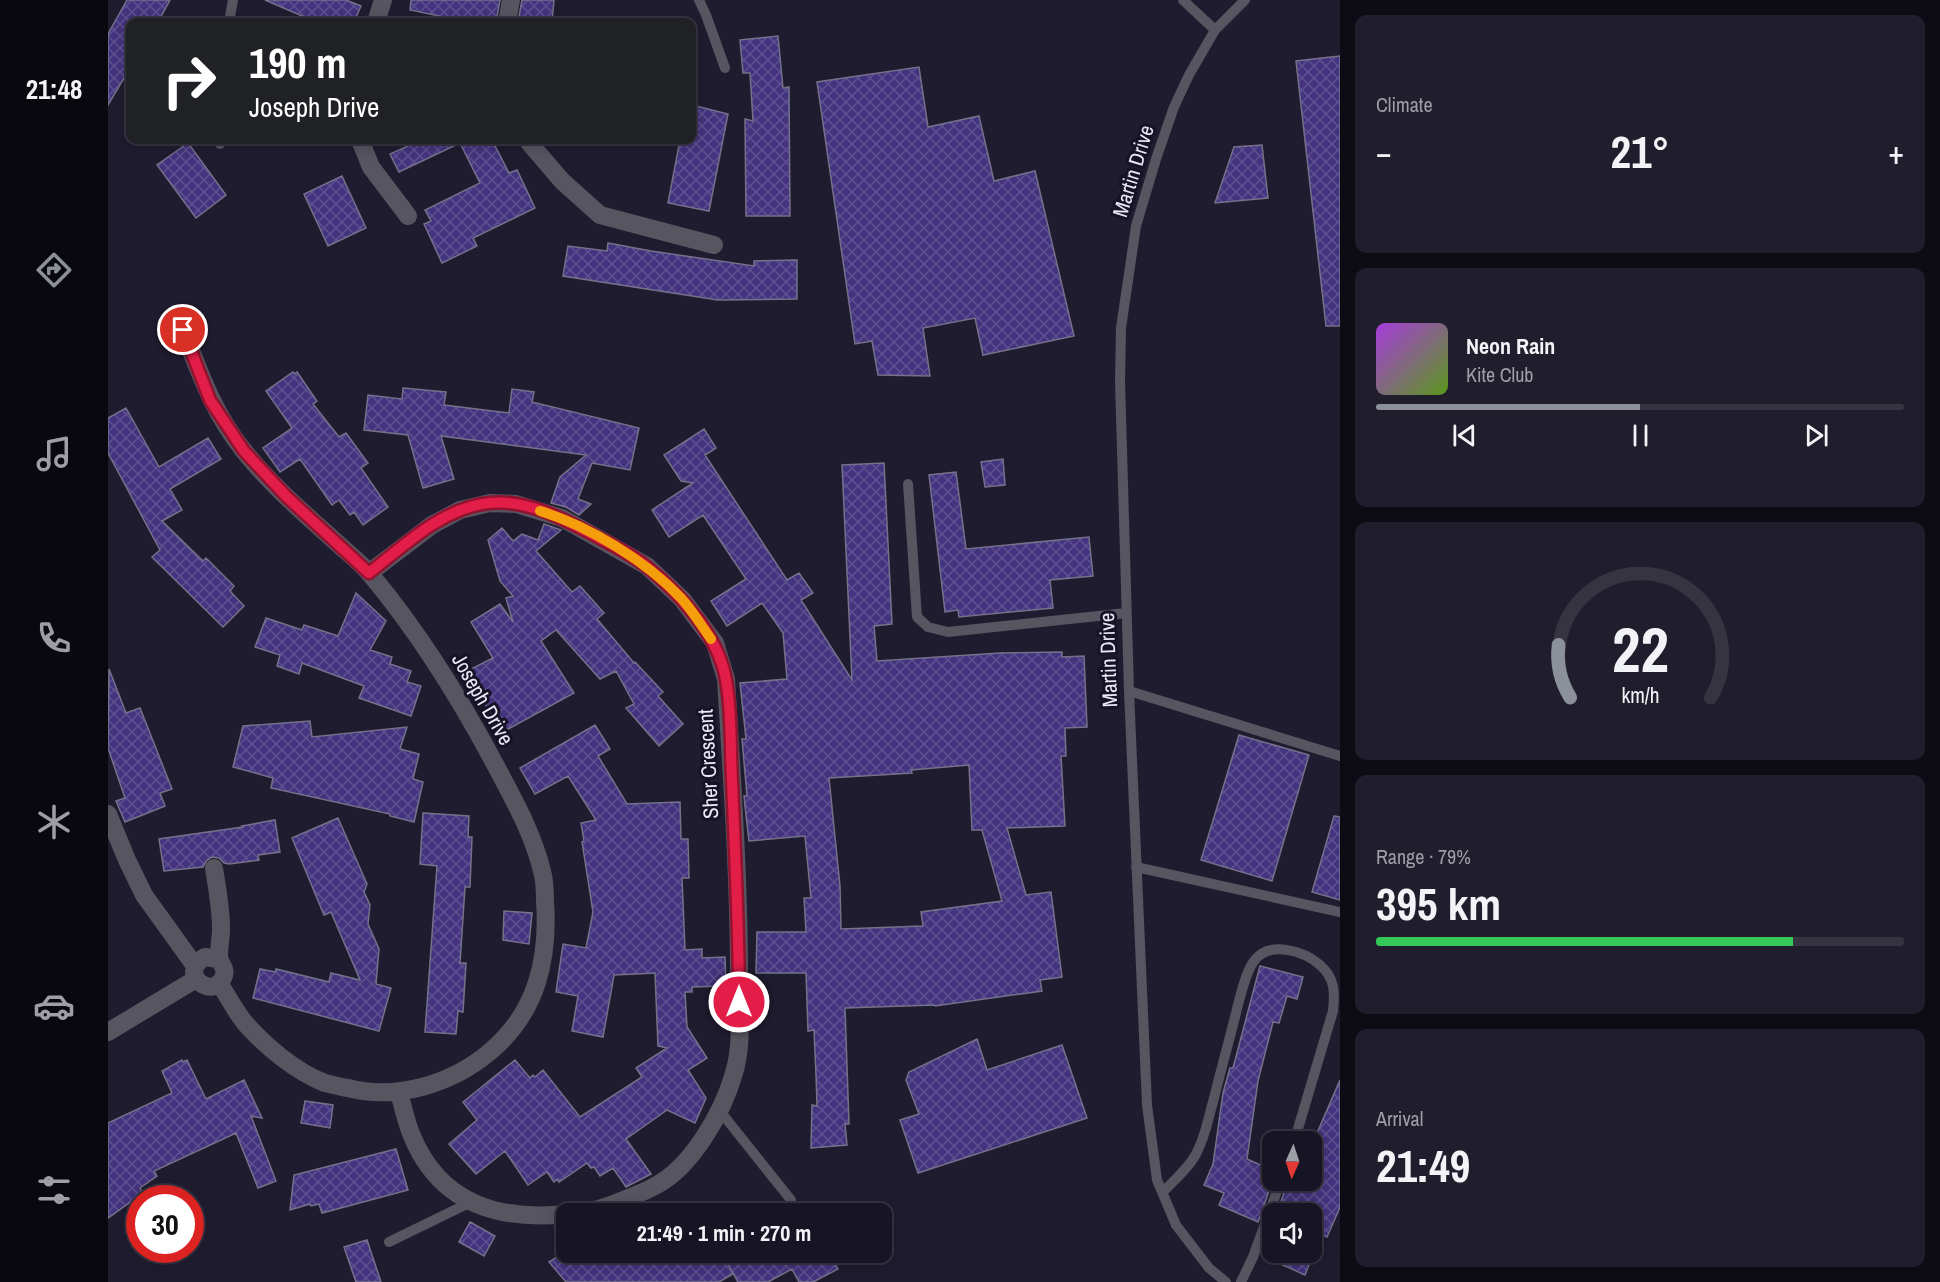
<!DOCTYPE html>
<html lang="en">
<head>
<meta charset="utf-8">
<style>
  :root { --surface:#171524; --page:#201e2c; --text:#f1f3f6; --muted:#9e9fa6; --line:#363441; --accent:#8c9099 }
  body { margin:0; font-family:"Archivo Narrow",sans-serif; background:var(--page); color:var(--text); height:100vh; display:flex; flex-direction:column; font-size:22px; white-space:nowrap }
  * { box-sizing:border-box; margin:0 }
  p { font-size:20px; color:var(--muted) }
  .icon { flex:none; width:33px; height:33px; fill:none; stroke:currentColor; stroke-width:2; stroke-linecap:round; stroke-linejoin:round }
  .map { position:relative; flex:1; overflow:hidden }
  .drawer { display:flex; flex-direction:column; gap:15px; padding:15px; background:#0d0c14; width:600px }
  .drawer>* { flex:none }
  .guide { position:absolute; left:18px; top:18px; width:570px; height:126px; border-radius:12px; box-shadow:0 3px 15px #0003,0 0 0 2px var(--line); background:#202124; color:#fff; overflow:hidden }
  .needle { width:39px; rotate:183deg }
  .buttons { position:absolute; left:1154px; top:1131px; display:grid; gap:12px }
  .buttons a { display:grid; place-items:center; width:60px; height:60px; border-radius:12px; background:var(--surface); box-shadow:0 3px 15px #0003,0 0 0 2px var(--line); font-size:30px }
  .speed { position:absolute; left:18px; top:1185px; display:flex; gap:12px; font-size:30px; font-weight:700; text-align:center }
  .speed>* { display:grid; place-content:center; width:78px; height:78px; border-radius:50%; background:var(--surface); box-shadow:0 3px 15px #0003,0 0 0 2px var(--line); line-height:1 }
  .speed .limit { border:9px solid #d22; background:#fff; color:#111 }
  .pin { position:absolute; display:grid; place-items:center; width:51px; height:51px; color:#fff; margin:-26px; border:3px solid #fff; border-radius:50%; box-shadow:0 2px 6px #0007 }
  .me { position:absolute; width:66px; margin:-33px; rotate:0deg; stroke-linejoin:round; filter:drop-shadow(0 0 4px #0008) }
  .turn { display:flex; align-items:center; gap:21px; height:126px; padding:0 24px; font-size:27px }
  .turn .icon { width:78px; height:78px; stroke-width:2.5 }
  .turn b { display:block; font-size:42px; line-height:51px }
  .big { font-size:45px; font-weight:700; line-height:1.1 }
  .drawer .card { flex:1; display:flex; flex-direction:column; justify-content:center; gap:9px; min-width:0; padding:0 21px; border-radius:12px; background:var(--page) }
  .drawer .dial { align-items:center; gap:0 }
  .dial svg { height:156px; overflow:visible; fill:none; stroke:var(--line); stroke-width:7; stroke-linecap:round; text-anchor:middle }
  .dial text { fill:var(--text); stroke:none }
  .song { display:flex; align-items:center; gap:18px }
  .cover { width:72px; height:72px; border-radius:9px; background:linear-gradient(135deg,hsl(280 70% 55%),hsl(90 70% 35%)) }
  .played { height:6px; border-radius:3px; background:linear-gradient(90deg,var(--accent) 50%,var(--line) 50%) }
  .keys { display:flex; justify-content:space-around; direction:ltr }
  .heat { display:flex; justify-content:space-between; align-items:center; font-size:33px; direction:ltr }
  .charge { height:9px; border-radius:4px; background:linear-gradient(90deg,#34c759 79%,var(--line) 0) }
  .trip { position:absolute; left:448px; top:1203px; width:336px; height:60px; border-radius:12px; background:var(--surface); box-shadow:0 3px 15px #0003,0 0 0 2px var(--line); font-weight:700; line-height:60px; text-align:center }
  main { display:flex; flex:1; min-height:0 }
  .tab-bar { display:flex; flex-direction:column; width:108px; justify-content:space-around; align-items:center; background:#09080e; color:var(--muted) }
  .tab-bar .icon { width:42px; height:42px }
  .tab-bar .active { color:var(--accent) }
  .tab-bar b { font-size:27px; color:var(--text) }
  .map>svg:first-child { display:block }
  .building { fill:url(#building-cross-hatch); stroke:#74728b; stroke-width:1.5; fill-rule:evenodd }
  .lines { fill:none; stroke-linecap:round; stroke-linejoin:round }
  .lane { stroke:#565560; stroke-width:10 }
  .street { stroke:#565560; stroke-width:18 }
  .route-casing { stroke:#92132f; stroke-width:15 }
  .route { stroke:#e11d48; stroke-width:10 }
  .slow { stroke:#f59e0b; stroke-width:10 }
  .labels { text-anchor:middle; dominant-baseline:central; stroke-width:6; stroke-linejoin:round; paint-order:stroke }
  .street-label { font-size:21px; fill:#eae9f7; stroke:#161326 }
</style>
</head>
<body>
<main>
<nav class="tab-bar">
<b>21:48</b>
<svg class="icon active" aria-label="directions" viewBox="0 0 24 24"><path d="M12 3l9 9-9 9-9-9zM9 14v-3h6M13 9l2 2-2 2"/></svg>
<svg class="icon" aria-label="music" viewBox="0 0 24 24"><path d="M9 18V5l10-2v13"/><circle cx="6" cy="18" r="3"/><circle cx="16" cy="16" r="3"/></svg>
<svg class="icon" aria-label="phone" viewBox="0 0 24 24"><path d="M5 4h4l2 5-3 2q2 4 5 5l2-3 5 2v4C11 20 4 13 5 4z"/></svg>
<svg class="icon" aria-label="climate" viewBox="0 0 24 24"><path d="M12 3v18M4 7l16 10M4 17L20 7"/></svg>
<svg class="icon" aria-label="car" viewBox="0 0 24 24"><path d="M5 17H2v-5l4-1 3-4h7l3 4 3 1v5h-3M9 17h6M6 11h13"/><circle cx="7" cy="17" r="2"/><circle cx="17" cy="17" r="2"/></svg>
<svg class="icon" aria-label="filters" viewBox="0 0 24 24"><path d="M4 7h16M4 17h16"/><circle cx="9" cy="7" r="2"/><circle cx="15" cy="17" r="2"/></svg>
</nav>
<div class="map">
<svg width="1232" height="1282" viewBox="0 0 1232 1282">
  <defs>
    <pattern id="building-cross-hatch" width="8" height="8" patternUnits="userSpaceOnUse" patternTransform="scale(1.5)"><rect width="8" height="8" fill="#44337e"/><path d="M0 0l8 8M0 8l8-8" fill="none" stroke="#5f5191"/></pattern>
  </defs>
  <rect width="100%" height="100%" fill="#1f1c30"/>
  <!-- building -->
  <path class="building" d="M19,0H62L50,22H22V68L0,105V34Z
    M157,0H238L253,6L246,22H208Z
    M303,0H392L388,22H345L346,19L302,10Z
    M414,0H446L444,22H410Z
    M670,36L675,88L681,87L682,216H638L637,119L645,121L642,73H635L632,40Z
    M1232,56V326H1218L1188,61Z
    M811,67L820,127L871,116L886,181L927,171L966,336L875,355L867,318L815,328L822,376L770,375L764,341L747,344L709,82Z
    M584,105L620,114L601,211L560,203L572,140H584Z
    M313,140H384L401,173L409,170L427,208L365,238L369,246L334,263L316,224L323,221L317,210L372,183L352,143L291,172L282,154Z
    M80,143L118,195L88,218L49,165Z
    M1154,145L1160,198L1107,203L1126,147Z
    M234,176L258,228L220,246L196,194Z
    M500,243L543,251L646,266V261L689,260V299L610,300L455,276L460,246L499,251Z
    M185,372L187,374L189,372L209,401L205,404L231,437L238,433L260,463L253,468L280,507L255,525L246,512L242,515L231,500L224,505L192,459L172,472L155,448L184,428L158,391Z
    M295,388L338,392L336,405L401,413L404,389L426,392L424,402L531,428L522,470L484,463L470,499L483,504L471,515L458,507L443,503L452,477L478,455L333,436L346,479L315,488L300,435L256,430L260,395L294,399Z
    M18,408L51,467L100,438L113,459L62,489L74,510L54,521L95,561L98,558L126,586L122,591L136,606L115,627L44,557L52,550L0,453V418Z
    M596,429L608,448L597,455L679,580L691,573L705,593L693,600L744,680L734,465L776,463L784,624L766,626L769,661L892,653L954,652V657L976,656L979,727L957,728L958,756H953L957,826L899,828L918,895L943,892L954,977L932,980L934,991L827,1006L826,1005L737,1008L741,1124H737L739,1145L703,1148L704,1105L709,1106L708,1075L706,1030L700,1031L698,973H648L649,932H698L696,898H703L697,836L641,841L637,806L636,796H639L634,739H638L632,683L679,679L675,633L654,603L619,626L603,601L638,579L595,515L561,537L544,510L585,483L573,481L556,455ZM861,765L864,830H874L894,901L813,912L815,926L733,929L732,886L721,778L804,773L803,770Z
    M895,459L897,485L877,487L873,462Z
    M848,472L858,549L981,537L985,576L942,580L945,608L851,617L850,610L837,612L821,475Z
    M436,524L453,530L428,551L464,592L472,586L496,613L489,619L526,663L527,662L555,692L550,696L575,724L551,746L518,708L526,704L508,671L492,679L448,630L433,641L466,693L393,733L359,671L385,658L363,622L392,604L405,622L398,598L405,596L392,581L380,540L394,528L405,541L414,534L430,540Z
    M248,593L278,621L262,650L284,657L282,664L303,671L299,682L313,686L303,716L251,698L256,686L194,663L191,674L169,666L172,655L147,647L158,618L194,630L196,625L230,636Z
    M1,669L18,713L32,708L64,789L52,793L57,806L17,822L8,801L17,798L0,748Z
    M202,721L204,737L299,727L292,749L311,754L305,779L315,782L306,822L282,816V814L163,788L165,778L125,767L135,726Z
    M487,725L502,749L490,756L519,804L572,802L573,839H580L581,878H574L577,950L594,949V958L617,957L618,986L584,987V992H577L579,1027L599,1058L580,1070L598,1098L587,1123L559,1110L518,1139L543,1174L518,1187L505,1168L492,1176L486,1167L483,1168L479,1163L451,1182L450,1179L446,1182L439,1172L420,1185L397,1151L368,1174L341,1144L369,1120L355,1102L407,1060L422,1078L425,1075L427,1077L435,1070L472,1117L534,1077L528,1068L559,1048L550,1046L547,973L506,975L495,1037L464,1031L470,996L448,992L455,944L478,948L485,912L474,842L476,841L473,823L488,820L460,776L427,794L412,768Z
    M1131,735L1201,755L1164,881L1093,860Z
    M315,813L361,816L360,837H364L362,887H357L352,963H358L355,1012L350,1011L348,1034L317,1032L329,866L312,864Z
    M1226,816L1232,817V900L1204,892Z
    M230,818L259,884L256,892L262,905L260,924L271,949L268,984L283,988L271,1031L145,998L152,969L167,972L168,969L221,982L223,973L252,980L223,912L216,915L184,838Z
    M167,820L172,852L150,855L151,860L121,864L116,863L111,858L104,857L99,860L95,867L56,871L51,839L135,827L134,826Z
    M396,911L424,913L421,944L395,940Z
    M1152,966L1195,977L1189,999L1179,996L1171,1023L1165,1022L1150,1081L1139,1159L1164,1170L1165,1180L1150,1222L1111,1205L1116,1193L1096,1185L1105,1164L1115,1093L1122,1068H1125Z
    M869,1039L879,1070L954,1045L979,1118L810,1173L792,1120L811,1114L798,1080L801,1072Z
    M74,1060L75,1062L79,1060L98,1099L136,1080L154,1118L143,1116L168,1181L150,1188L128,1133L46,1171L49,1176L32,1188L35,1193L0,1218V1123L64,1093L54,1071Z
    M1232,1080V1207L1219,1237L1213,1234L1197,1275L1166,1261L1170,1252H1203V1214H1169L1180,1180H1189L1203,1187V1147Z
    M197,1101L225,1105L222,1128L193,1123Z
    M288,1149L300,1190L214,1213L211,1204L203,1206L202,1204L182,1210L186,1175Z
    M547,1203L553,1214H527Z
    M362,1222L387,1236L376,1256L351,1242Z
    M259,1240L273,1282H248L236,1247Z
    M459,1251L614,1252L625,1274L611,1282H458L441,1262Z
    M642,1252H721L730,1269L705,1282H691L684,1269L660,1282H630L620,1264Z"/>
  <g class="lines">
    <!-- lane -->
    <path class="lane" d="M591,0L598,15L617,68
      M1075,0L1107,30
      M121,22L125,0
      M112,144V140
      M800,484L809,617L820,627L840,632L1018,613
      M1021,691L1232,756
      M1028,867L1232,912
      M612,1111L683,1200
      M1055,1192C1066,1180 1081,1168 1088,1154C1097,1138 1100,1119 1105,1102C1112,1073 1120,1045 1127,1017C1131,1001 1137,973 1146,961C1161,940 1196,951 1212,965C1227,978 1227,992 1225,1011L1186,1142
      M281,1242L361,1203
      M1118,1282L1101,1268L1068,1225L1049,1180L1039,1105L1021,691L1012,381L1013,328L1028,226L1048,159L1066,107L1081,75L1107,30L1137,0
      M1133,1282L1145,1257L1173,1180"/>
    <!-- street -->
    <path class="street" d="M268,22L275,0
      M399,22L403,0
      M252,140L263,167L300,216
      M419,140L454,181L492,215L606,245
      M75,330C92,374 106,414 136,451C163,485 197,514 229,543C240,553 253,563 263,575C313,635 353,700 389,768C407,802 425,834 434,871C437,881 437,891 437,901C441,959 429,1011 384,1050C346,1083 290,1101 240,1088C233,1087 225,1085 217,1083C188,1072 157,1046 137,1023C127,1011 120,996 111,983
      M261,573L324,525L352,510L382,503L408,504L454,518L539,566L574,599L607,643L618,679C624,779 631,879 631,978C631,1009 635,1044 626,1073C615,1112 584,1167 547,1186C538,1191 528,1195 518,1199C502,1206 484,1212 466,1214
      M0,814L19,860L36,895L87,966
      M106,868C109,888 113,908 113,928C113,938 111,947 111,956C111,964 120,968 115,978C105,1001 68,973 97,957L110,959
      M0,1032L88,979
      M291,1092C295,1107 298,1122 304,1136C332,1204 391,1221 459,1214"/>
  </g>
  <g class="lines">
    <!-- route casing -->
    <g class="route-casing">
      <path id="route" d="M75,330L102,400L136,451L179,497L261,573C297,545 334,508 381,503C417,499 454,518 484,534C502,544 523,554 539,567C572,593 611,637 618,680C624,712 622,747 624,780C627,854 631,928 631,1002"/>
    </g>
    <!-- route -->
    <use href="#route" class="route"/>
    <!-- slow -->
    <path class="slow" d="M432,511C481,526 538,561 573,598C584,610 593,625 603,639"/>
  </g>
  <g class="labels">
    <!-- street labels -->
    <g class="street-label">
      <text transform="translate(1025 171) rotate(-73)">Martin Drive</text>
      <text transform="translate(1000 660) rotate(-92)">Martin Drive</text>
      <text transform="translate(375 699) rotate(60)">Joseph Drive</text>
      <text transform="translate(600 764) rotate(-93)">Sher Crescent</text>
    </g>
  </g>
</svg>
<div class="buttons">
<a><svg class="needle" viewBox="-14 -14 28 28"><path d="M0-13l5 13h-10z" fill="#e53935"/><path d="M0 13l5-13h-10z" fill="#9e9fa6"/></svg></a>
<a><svg class="icon" aria-label="sound" viewBox="0 0 24 24"><path d="M4 9h4l5-4v14l-5-4H4zM17 9q2 3 0 6"/></svg></a>
</div>
<div class="speed"><div class="limit">30</div></div>
<div class="pin" style="left:75px;top:330px;background:#d93025"><svg class="icon" aria-label="arrive" viewBox="0 0 24 24"><path d="M6 21V4h12l-3 4 3 4H6"/></svg></div>
<svg class="me" style="left:631px;top:1002px" viewBox="-20 -20 40 40"><circle r="17" fill="#e11d48" stroke="#fff" stroke-width="3"/><path d="M0-11L8 9 0 5-8 9z" fill="#fff"/></svg>
<div class="trip">21:49 · 1 min · 270 m</div>
<div class="guide">
<div class="turn"><svg class="icon" aria-label="right" viewBox="0 0 24 24"><path d="M7 20v-9h11M14 6l5 5-5 5"/></svg><div><b>190 m</b>Joseph Drive</div></div>
</div>
</div>
<section class="drawer">
<div class="card"><p>Climate</p>
<div class="heat"><a>−</a><b class="big">21°</b><a>+</a></div>
</div>
<div class="card">
<div class="song"><i class="cover"></i><div><b>Neon Rain</b><p>Kite Club</p></div></div>
<div class="played"></div>
<div class="keys"><svg class="icon" aria-label="previous" viewBox="0 0 24 24"><path d="M18 5L8 12l10 7zM5 5v14"/></svg><svg class="icon" aria-label="pause" viewBox="0 0 24 24"><path d="M8 5v14M16 5v14"/></svg><svg class="icon" aria-label="next" viewBox="0 0 24 24"><path d="M6 5l10 7-10 7zM19 5v14"/></svg></div>
</div>
<div class="card dial"><svg viewBox="0 0 100 80">
<path d="M14 69A42 42 0 1 1 86 69"/>
<path d="M14 69A42 42 0 0 1 8 42" stroke="#8c9099"/>
<text x="50" y="56" font-size="32" font-weight="700">22</text>
<text x="50" y="72" font-size="11">km/h</text>
</svg></div>
<div class="card"><p>Range · 79%</p><b class="big">395 km</b><div class="charge"></div></div>
<div class="card"><p>Arrival</p><b class="big">21:49</b></div>
</section>
</main>
</body>
</html>
